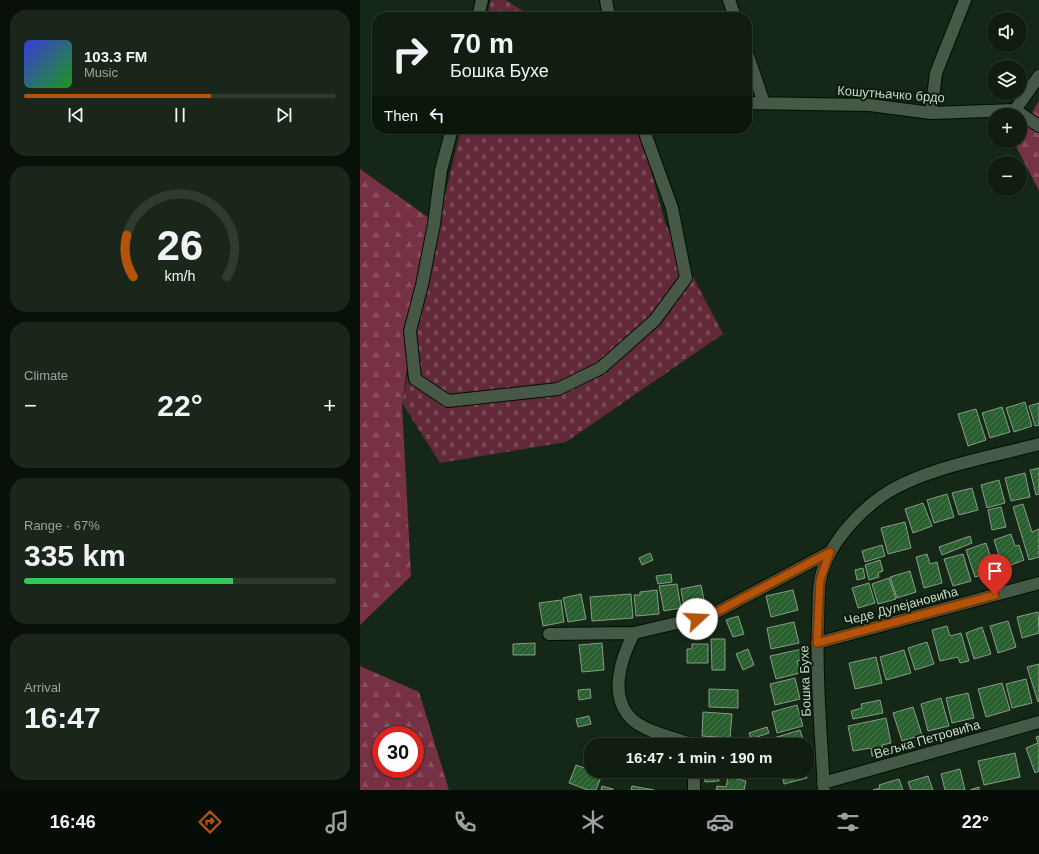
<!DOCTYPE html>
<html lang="en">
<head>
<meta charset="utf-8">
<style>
  :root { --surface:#101d10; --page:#192619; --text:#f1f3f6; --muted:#9ca29f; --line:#303b30; --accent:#b45309 }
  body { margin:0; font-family:Arial,sans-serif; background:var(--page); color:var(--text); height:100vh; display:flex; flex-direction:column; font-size:15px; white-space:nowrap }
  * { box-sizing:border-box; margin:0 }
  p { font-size:13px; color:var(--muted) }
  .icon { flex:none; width:22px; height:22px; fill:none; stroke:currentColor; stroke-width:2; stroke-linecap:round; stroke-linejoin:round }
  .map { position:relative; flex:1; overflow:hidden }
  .side { display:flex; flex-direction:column; gap:10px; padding:10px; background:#091009; width:360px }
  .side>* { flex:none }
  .top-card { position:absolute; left:12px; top:12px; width:380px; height:122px; border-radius:16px; box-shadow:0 1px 3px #0004,0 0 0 1px var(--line); background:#101d10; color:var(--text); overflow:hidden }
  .controls { position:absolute; left:627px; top:12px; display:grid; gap:8px }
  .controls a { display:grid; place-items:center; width:40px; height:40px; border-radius:50%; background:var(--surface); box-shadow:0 1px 3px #0004,0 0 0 1px var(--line); font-size:20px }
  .speed { position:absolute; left:12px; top:726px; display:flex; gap:8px; font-size:20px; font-weight:700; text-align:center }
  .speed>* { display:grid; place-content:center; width:52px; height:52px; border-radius:50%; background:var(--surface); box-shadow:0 1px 3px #0004,0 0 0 1px var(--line); line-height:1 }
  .speed .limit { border:6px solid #d22; background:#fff; color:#111 }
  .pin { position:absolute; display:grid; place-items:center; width:34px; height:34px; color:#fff; margin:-41px -17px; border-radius:50% 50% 50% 0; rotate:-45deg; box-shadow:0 0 4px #0007 }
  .pin .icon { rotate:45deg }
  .me { position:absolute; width:44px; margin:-22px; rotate:70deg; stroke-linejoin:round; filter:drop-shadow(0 0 3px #0008) }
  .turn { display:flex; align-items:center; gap:14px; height:84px; padding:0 12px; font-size:18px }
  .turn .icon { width:52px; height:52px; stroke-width:2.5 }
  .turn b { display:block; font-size:28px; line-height:34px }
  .then { display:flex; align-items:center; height:38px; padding:0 12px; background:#0003; gap:8px; font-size:15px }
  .big { font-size:30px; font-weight:800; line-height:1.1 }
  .side .widget { flex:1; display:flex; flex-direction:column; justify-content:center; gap:6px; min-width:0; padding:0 14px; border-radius:16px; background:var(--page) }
  .side .dial { align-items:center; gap:0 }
  .dial svg { height:104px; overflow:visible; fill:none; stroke:var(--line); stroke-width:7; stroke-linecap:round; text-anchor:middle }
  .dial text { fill:var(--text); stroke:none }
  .song { display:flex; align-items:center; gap:12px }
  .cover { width:48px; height:48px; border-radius:6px; background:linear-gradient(135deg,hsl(240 70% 55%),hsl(120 70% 35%)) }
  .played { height:4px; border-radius:2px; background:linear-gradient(90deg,var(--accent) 60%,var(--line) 60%) }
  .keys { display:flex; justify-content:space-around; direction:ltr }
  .heat { display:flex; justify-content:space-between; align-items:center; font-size:22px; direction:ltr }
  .charge { height:6px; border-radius:3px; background:linear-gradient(90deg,#34c759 67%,var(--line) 0) }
  .trip { position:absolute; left:224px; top:738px; width:230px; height:40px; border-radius:16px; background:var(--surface); box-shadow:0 1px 3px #0004,0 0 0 1px var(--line); font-weight:800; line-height:40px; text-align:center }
  .tab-bar { display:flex; height:64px; justify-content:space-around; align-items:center; background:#060c06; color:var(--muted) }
  .tab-bar .icon { width:28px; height:28px }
  .tab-bar .active { color:var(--accent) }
  .tab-bar b { font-size:18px; color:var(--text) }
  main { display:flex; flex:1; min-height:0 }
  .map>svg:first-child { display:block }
  .forest { fill:url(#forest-firs); fill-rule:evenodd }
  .cemetery { fill:url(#cemetery-stones) }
  .building { fill:url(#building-hatch); stroke:#869c87 }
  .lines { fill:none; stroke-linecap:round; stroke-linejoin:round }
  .minor-casing { stroke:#020f03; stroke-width:14 }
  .minor { stroke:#465946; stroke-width:12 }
  .route-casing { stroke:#753606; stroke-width:10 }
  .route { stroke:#b45309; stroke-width:7 }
  .labels { text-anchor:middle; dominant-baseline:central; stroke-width:4; stroke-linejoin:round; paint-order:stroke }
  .street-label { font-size:13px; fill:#cad6ca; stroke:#0c1d0d }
</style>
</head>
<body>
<main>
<section class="side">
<div class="widget">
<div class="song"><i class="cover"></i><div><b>103.3 FM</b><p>Music</p></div></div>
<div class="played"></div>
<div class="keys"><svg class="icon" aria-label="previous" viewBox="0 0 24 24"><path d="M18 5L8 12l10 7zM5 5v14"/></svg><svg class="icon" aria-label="pause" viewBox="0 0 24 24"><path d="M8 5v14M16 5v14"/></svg><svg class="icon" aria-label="next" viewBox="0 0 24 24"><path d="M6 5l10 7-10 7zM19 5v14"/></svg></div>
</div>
<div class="widget dial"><svg viewBox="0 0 100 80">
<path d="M14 69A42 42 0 1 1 86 69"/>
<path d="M14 69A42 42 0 0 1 9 37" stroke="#b45309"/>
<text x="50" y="56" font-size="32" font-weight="700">26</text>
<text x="50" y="72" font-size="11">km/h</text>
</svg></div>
<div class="widget"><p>Climate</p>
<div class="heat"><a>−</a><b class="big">22°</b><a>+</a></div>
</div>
<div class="widget"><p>Range · 67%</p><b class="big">335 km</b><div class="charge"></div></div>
<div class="widget"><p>Arrival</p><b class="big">16:47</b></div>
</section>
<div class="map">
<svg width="679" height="790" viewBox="0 0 679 790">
  <defs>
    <pattern id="forest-firs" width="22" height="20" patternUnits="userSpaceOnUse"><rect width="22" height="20" fill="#763144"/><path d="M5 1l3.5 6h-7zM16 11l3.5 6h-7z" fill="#884e5e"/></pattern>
    <pattern id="cemetery-stones" width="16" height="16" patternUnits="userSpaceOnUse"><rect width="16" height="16" fill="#622938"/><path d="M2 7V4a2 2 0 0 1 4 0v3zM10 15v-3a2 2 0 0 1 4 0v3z" fill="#774753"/></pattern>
    <pattern id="building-hatch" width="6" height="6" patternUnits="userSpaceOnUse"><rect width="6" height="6" fill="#2a602f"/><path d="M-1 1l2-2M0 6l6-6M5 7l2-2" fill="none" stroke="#48764c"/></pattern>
  </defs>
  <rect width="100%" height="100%" fill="#152716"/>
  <!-- forest -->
  <path class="forest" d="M679,101V191L654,142L660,141V133Z
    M0,169L69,218L42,403L51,576L0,625Z
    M0,666L59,692L89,790H0ZM21,735H55V769H21Z"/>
  <!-- cemetery -->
  <path class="cemetery" d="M131,0H146L172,17H127Z
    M101,129H280L305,223L363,334L206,442L80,463L42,403L79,220Z"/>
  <!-- building -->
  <path class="building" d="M665,402L672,426L654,432L646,408Z
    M679,403V425L675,426L669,406Z
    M642,407L650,432L630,438L622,413Z
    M616,409L626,440L608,446L598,414Z
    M679,468V494L676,495L670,470Z
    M665,473L670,497L651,501L645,478Z
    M639,480L645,503L627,508L621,485Z
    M612,488L618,510L599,515L592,493Z
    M587,494L594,517L574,523L567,500Z
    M563,503L572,526L553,533L545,509Z
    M663,504L672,532L679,529V557L669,560L653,507Z
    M641,507L646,527L632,530L628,510Z
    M545,522L551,548L528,554L521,528Z
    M651,534L655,546L659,545L664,560L643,568L634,540Z
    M610,536L612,543L582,555L579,547Z
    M626,543L635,571L615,577L606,550Z
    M522,545L525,556L505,562L502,551Z
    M290,553L293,560L282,565L279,558Z
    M567,554L570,564L577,562L582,583L564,588L556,557Z
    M603,554L611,581L593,586L584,559Z
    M520,560L523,571L518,573L519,577L509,580L505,565Z
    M503,568L505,578L497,580L495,570Z
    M550,571L556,592L537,598L530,577Z
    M311,574L312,582L298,584L296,576Z
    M529,578L536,599L518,604L512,584Z
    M509,583L515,603L498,608L492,588Z
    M317,584L321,608L304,611L299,586Z
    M341,585L346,610L325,614L321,589Z
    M297,590L299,614L276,616L274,595H280V592Z
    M433,590L438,610L411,617L406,596Z
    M221,594L226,619L208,622L203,598Z
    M271,594L273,618L232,621L230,597Z
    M201,600L204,622L183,626L179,603Z
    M678,612L679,633L662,638L657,617Z
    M378,616L384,634L373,637L366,620Z
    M648,621L656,647L638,653L630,626Z
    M434,622L439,643L411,649L407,628Z
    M587,626L590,636L601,633L609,661L600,663L598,657L580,661L572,630Z
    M622,627L631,654L614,659L606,633Z
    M351,639H365V670H352Z
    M567,642L574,664L555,670L548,648Z
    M175,643V655H153V644Z
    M242,643L244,670L222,672L219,645Z
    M332,644H348V663H327V649H332Z
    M388,649L394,665L383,670L376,654Z
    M442,649L444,660L437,661L440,673L416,679L410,656Z
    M544,650L551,673L526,680L520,657Z
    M516,657L522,683L495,689L489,663Z
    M679,664V701L678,702L667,667Z
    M435,678L440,699L415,705L410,684Z
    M666,679L672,703L652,708L646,684Z
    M642,683L650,710L626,717L618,689Z
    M230,689L231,698L219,700L218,690Z
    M349,689L378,690V708L349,707Z
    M608,693L614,718L592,723L586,698Z
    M581,698L589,726L568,731L561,704Z
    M520,700L523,713L493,719L491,711L502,708L501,704Z
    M437,705L443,726L417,733L412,712Z
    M553,707L562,735L542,741L533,713Z
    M343,712L372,714L370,738L342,736Z
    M229,716L231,724L218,727L216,719Z
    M526,718L531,743L522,745L524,753L512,756L511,748L493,751L488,726Z
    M407,727L409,733L391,739L389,733Z
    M440,730L445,745H409L407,740Z
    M679,736V771L675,773L666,748L678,743L676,737Z
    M655,753L660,777L624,785L618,761Z
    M216,765L242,774L236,790H228L209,783Z
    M600,769L605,790H585L581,774Z
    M279,771H311L310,778Z
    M344,771H376L358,773L359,781L345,782Z
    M421,771H445L447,778L424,784Z
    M568,776L573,790H551L548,782Z
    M368,777L386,781L384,790H356L357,786L366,787Z
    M539,779L543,790H513L520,788L519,785Z
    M242,786L253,789V790H241Z
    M272,786L294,790H271Z
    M619,787V790H610Z"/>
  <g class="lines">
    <!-- minor casing -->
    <g class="minor-casing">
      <path id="minor" d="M246,0L249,17
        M369,0L375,17
        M118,17L122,0
        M387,53L404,103
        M387,103L510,105L571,113L655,110L679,76
        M655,110L679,126
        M571,113L576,73L605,0
        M92,129L81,170L74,224L62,285L50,331L55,379L88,401L198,389L241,368L295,320L326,278L312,208L286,136L287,129
        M274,633C261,658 247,698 274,721C288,732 308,736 325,742L327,745
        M189,634L274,633L351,615L470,552
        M457,643L679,583
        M463,783L679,722
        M334,790V771
        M464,790C461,734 456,676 458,620C459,607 458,593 460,581C467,541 509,499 545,483C587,464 634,456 679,444"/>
    </g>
    <!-- minor -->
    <use href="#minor" class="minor"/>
  </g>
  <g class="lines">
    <!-- route casing -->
    <g class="route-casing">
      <path id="route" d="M337,619L351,615L470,552L460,580L457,643L635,595"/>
    </g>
    <!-- route -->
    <use href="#route" class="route"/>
  </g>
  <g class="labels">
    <!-- street labels -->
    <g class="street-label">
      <text transform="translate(531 94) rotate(4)">Кошутњачко брдо</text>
      <text transform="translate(541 606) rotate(-15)">Чеде Дулејановића</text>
      <text transform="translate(445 681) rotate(-92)">Бошка Бухе</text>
      <text transform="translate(567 739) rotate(-16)">Вељка Петровића</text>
    </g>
  </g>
</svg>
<div class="controls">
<a><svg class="icon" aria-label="sound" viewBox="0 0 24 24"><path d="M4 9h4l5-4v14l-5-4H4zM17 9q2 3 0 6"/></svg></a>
<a><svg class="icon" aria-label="layers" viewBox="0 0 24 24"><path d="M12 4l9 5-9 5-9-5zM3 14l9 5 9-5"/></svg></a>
<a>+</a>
<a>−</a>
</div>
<div class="speed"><div class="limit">30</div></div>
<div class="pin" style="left:635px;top:595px;background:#d93025"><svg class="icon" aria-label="arrive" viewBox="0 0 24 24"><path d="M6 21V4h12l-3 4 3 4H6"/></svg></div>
<svg class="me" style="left:337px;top:619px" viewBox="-20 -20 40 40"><circle r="19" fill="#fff"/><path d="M0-13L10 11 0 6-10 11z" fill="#b45309"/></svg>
<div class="trip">16:47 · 1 min · 190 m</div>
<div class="top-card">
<div class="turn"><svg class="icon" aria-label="right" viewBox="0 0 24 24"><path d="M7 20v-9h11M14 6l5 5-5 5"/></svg><div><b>70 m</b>Бошка Бухе</div></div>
<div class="then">Then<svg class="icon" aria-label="left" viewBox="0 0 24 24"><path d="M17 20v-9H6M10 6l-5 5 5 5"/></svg></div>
</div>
</div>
</main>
<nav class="tab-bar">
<b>16:46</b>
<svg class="icon active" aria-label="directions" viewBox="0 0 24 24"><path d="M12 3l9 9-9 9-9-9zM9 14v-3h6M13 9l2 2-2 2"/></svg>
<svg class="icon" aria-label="music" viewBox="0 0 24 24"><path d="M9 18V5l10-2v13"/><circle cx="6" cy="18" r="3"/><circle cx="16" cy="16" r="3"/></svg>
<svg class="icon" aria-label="phone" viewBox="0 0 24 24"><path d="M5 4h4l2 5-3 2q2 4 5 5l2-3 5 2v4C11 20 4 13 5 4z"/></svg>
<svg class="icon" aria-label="climate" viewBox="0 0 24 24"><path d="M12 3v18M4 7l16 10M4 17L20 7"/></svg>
<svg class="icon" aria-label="car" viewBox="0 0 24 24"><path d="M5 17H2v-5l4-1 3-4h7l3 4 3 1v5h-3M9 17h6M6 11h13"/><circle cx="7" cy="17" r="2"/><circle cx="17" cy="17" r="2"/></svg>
<svg class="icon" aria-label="filters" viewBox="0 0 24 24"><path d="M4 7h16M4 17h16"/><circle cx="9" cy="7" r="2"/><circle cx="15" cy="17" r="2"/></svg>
<b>22°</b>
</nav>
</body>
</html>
